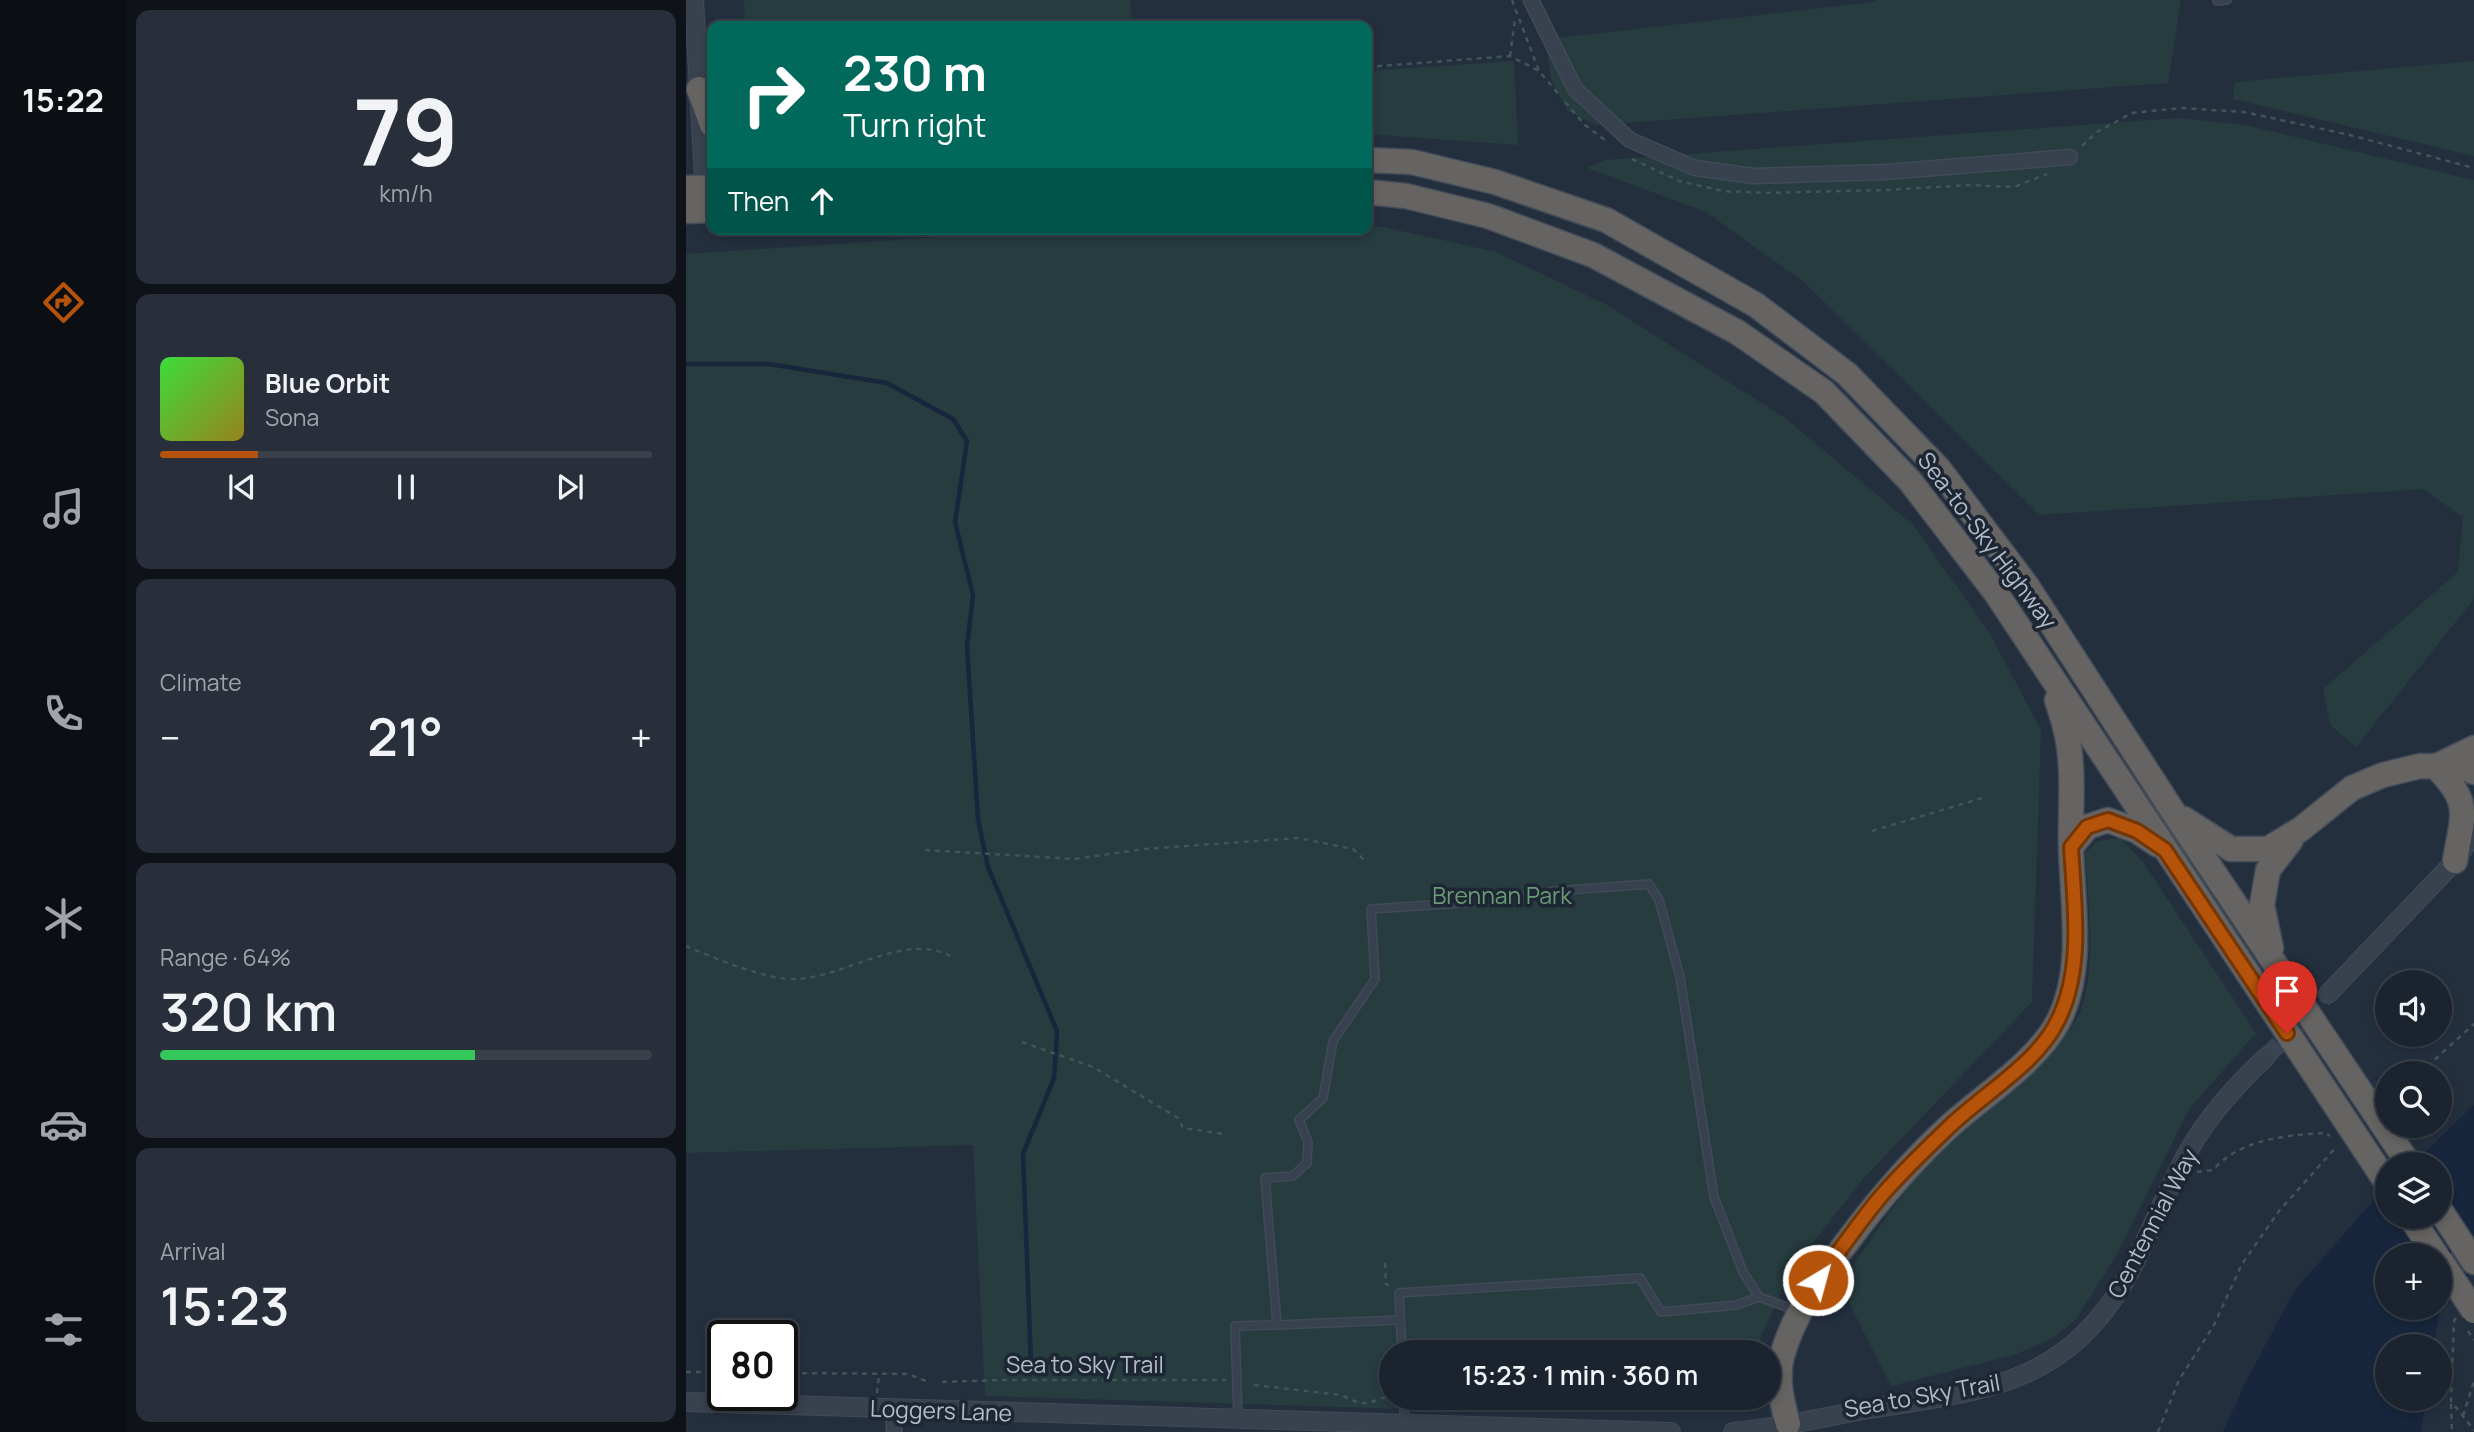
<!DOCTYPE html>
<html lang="en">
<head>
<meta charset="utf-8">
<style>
  :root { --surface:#1b232e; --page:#282f3a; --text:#f1f3f6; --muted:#a0a4aa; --line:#39404a; --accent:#b45309 }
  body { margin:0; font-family:Manrope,sans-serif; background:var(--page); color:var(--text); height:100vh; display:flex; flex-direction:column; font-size:26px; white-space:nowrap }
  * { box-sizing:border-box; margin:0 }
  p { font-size:23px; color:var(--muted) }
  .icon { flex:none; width:38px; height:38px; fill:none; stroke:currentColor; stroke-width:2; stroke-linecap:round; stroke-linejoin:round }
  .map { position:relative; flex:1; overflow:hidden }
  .drawer { display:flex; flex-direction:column; gap:10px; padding:10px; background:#0f1319; width:560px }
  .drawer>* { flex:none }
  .banner { position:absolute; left:21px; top:21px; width:665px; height:214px; border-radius:14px; box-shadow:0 4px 10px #0003,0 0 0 2px var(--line); background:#00695c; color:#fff; overflow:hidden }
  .fabs { position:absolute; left:1689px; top:970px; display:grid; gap:14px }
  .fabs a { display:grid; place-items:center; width:77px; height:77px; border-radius:50%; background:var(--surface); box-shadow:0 4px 10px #0003,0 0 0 2px var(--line); font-size:35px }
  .speed { position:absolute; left:21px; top:1320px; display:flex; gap:14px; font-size:35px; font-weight:700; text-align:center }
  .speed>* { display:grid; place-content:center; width:91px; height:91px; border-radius:50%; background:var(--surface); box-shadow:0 4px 10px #0003,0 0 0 2px var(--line); line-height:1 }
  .speed .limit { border:4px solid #111; border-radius:10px; background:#fff; color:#111 }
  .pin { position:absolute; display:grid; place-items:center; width:60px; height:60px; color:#fff; margin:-72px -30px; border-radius:50% 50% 50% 0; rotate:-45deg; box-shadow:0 0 7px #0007 }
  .pin .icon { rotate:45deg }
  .me { position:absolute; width:77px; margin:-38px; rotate:37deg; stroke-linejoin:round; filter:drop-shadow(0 0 5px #0008) }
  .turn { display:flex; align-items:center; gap:24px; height:147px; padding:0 21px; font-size:32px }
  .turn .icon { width:91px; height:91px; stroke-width:2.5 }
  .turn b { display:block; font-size:49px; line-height:60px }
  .then { display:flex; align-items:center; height:66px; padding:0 21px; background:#0003; gap:14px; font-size:26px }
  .big { font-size:52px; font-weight:600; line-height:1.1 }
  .drawer .card { flex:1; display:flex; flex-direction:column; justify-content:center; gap:10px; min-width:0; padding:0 24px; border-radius:14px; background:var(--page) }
  .drawer .dial { align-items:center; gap:0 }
  .dial b { font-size:91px; line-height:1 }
  .song { display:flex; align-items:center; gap:21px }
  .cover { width:84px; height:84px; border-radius:10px; background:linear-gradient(135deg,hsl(120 70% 55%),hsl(50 70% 35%)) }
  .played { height:7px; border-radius:4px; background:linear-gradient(90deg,var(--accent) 20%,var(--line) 20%) }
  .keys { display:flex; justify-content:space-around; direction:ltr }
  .heat { display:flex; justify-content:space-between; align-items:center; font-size:38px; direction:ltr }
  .charge { height:10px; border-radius:5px; background:linear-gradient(90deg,#34c759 64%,var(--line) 0) }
  .trip { position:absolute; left:693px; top:1340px; width:402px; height:70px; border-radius:35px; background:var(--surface); box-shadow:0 4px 10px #0003,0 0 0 2px var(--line); font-weight:600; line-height:70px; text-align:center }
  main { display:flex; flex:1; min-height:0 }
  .dock { display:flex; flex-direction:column; width:126px; justify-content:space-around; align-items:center; background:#0b0e12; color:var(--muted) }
  .dock .icon { width:49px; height:49px }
  .dock .current { color:var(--accent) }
  .dock b { font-size:32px; color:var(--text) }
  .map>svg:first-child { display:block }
  .green { fill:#263c3f }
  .water { fill:#17263c; fill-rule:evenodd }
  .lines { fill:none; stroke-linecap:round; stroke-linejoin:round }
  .stream { stroke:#17263c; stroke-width:4.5 }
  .tertiary-tunnel { stroke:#3a4453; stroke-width:18; stroke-dasharray:18 9; stroke-linecap:butt }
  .service-casing { stroke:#414a57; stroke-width:10 }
  .minor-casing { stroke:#414a57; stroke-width:17 }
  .tertiary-casing { stroke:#414a57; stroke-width:20 }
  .trunk-casing { stroke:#434c59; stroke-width:27 }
  .path { stroke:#3f5557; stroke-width:2.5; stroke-dasharray:5 5; stroke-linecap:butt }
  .service { stroke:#38414e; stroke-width:7 }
  .minor { stroke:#38414e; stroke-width:14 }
  .tertiary { stroke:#38414e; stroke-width:18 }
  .trunk { stroke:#656462; stroke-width:24 }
  .trunk-bridge-casing { stroke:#434c59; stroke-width:27; stroke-linecap:butt }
  .path-bridge { stroke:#3f5557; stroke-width:2.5; stroke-dasharray:5 5; stroke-linecap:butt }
  .trunk-bridge { stroke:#656462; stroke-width:24 }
  .route-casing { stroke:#753606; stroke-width:18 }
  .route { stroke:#b45309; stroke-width:12 }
  .labels { text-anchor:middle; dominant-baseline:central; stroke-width:7; stroke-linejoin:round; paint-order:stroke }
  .street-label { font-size:23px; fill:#b4bcc9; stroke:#1d2633 }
  .park-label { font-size:23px; fill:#6b9a76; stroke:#1d2633 }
</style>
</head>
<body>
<main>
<nav class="dock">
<b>15:22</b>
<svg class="icon current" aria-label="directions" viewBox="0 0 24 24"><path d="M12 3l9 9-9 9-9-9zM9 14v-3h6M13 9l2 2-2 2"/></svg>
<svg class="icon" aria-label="music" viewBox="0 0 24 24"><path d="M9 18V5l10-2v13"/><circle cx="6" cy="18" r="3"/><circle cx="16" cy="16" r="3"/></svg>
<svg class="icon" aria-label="phone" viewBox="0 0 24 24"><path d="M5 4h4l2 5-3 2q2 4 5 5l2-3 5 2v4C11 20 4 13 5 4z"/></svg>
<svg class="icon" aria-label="climate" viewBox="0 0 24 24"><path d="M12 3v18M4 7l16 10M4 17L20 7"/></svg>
<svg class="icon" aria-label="car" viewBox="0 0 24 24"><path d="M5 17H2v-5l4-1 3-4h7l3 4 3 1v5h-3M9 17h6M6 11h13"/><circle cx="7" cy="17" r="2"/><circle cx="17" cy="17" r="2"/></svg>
<svg class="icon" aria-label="filters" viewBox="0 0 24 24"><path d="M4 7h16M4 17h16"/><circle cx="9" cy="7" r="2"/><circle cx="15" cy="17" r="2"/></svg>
</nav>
<section class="drawer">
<div class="card dial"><b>79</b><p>km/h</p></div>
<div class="card">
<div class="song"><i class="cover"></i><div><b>Blue Orbit</b><p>Sona</p></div></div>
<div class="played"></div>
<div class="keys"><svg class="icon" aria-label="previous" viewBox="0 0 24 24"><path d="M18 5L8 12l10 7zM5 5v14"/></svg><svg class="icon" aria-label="pause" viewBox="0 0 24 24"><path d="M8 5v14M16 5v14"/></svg><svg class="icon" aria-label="next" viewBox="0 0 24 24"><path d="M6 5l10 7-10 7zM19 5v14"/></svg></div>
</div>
<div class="card"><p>Climate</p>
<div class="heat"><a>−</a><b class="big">21°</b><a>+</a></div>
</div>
<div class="card"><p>Range · 64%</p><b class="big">320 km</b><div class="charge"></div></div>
<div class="card"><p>Arrival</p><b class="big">15:23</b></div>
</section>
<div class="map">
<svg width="1788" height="1432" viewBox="0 0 1788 1432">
  <rect width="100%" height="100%" fill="#242f3e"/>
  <!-- green -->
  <path class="green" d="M58,0H444L446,26H59Z
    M1190,0H1495L1482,83L910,125L882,111L865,80L860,39L1189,2Z
    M828,61L832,145L681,134V71Z
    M1788,61V156L1547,99L1549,82Z
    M1491,118L1560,125L1788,180V599L1670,747L1644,725L1637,689L1772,572L1777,517L1737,489L1354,515L1119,283L1020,212L901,168L919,160Z
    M681,226L698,227L810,252L921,305L1099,418L1227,525L1303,632L1355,730L1346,1002L1176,1180L1106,1270L1075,1336L1073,1353H705V1398H1036L817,1412L299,1396L287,1145L0,1153V254L372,229H681Z
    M1434,838L1457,862L1570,1033L1503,1109L1430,1256L1390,1319L1367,1338L1328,1355L1205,1386L1154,1285C1188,1235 1221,1185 1261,1140C1294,1103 1383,1051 1396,1007C1411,957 1402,904 1399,853L1412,841Z"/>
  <!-- water -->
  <path class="water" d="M1788,1105V1269L1754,1307L1748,1346H1701V1398H1740L1735,1432H1537L1560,1381L1609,1290L1678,1211L1701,1189V1216H1754V1164H1727ZM1701,1255H1754V1307H1701Z"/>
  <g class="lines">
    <!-- stream -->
    <path class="stream" d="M0,364H83L201,383L267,419L281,441L269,522L287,595L281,646L292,819L302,867L371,1031L368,1078L337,1154L345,1364"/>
    <!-- tertiary-tunnel -->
    <path class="tertiary-tunnel" d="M1580,1057L1642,994"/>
    <!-- service casing -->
    <g class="service-casing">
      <path id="service" d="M1531,1L1541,0
        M591,1325L714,1320
        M716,1353L713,1293L954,1278L975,1312L1051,1305L1073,1297
        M717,1398L719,1422
        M552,1418L549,1326L591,1325L579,1178L607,1176L621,1163L622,1142L613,1120L637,1098L647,1041L689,979L685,909L808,901L869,891L963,884L973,900L994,977L1028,1197L1057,1272L1073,1297L1109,1310"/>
    </g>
    <!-- minor casing -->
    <g class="minor-casing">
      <path id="minor" d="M845,0L889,89L944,140L1009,168L1068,176L1200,172L1384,157
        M208,1432V1408"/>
    </g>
    <!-- tertiary casing -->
    <g class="tertiary-casing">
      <path id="tertiary" d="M8,0L19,196
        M1642,994L1769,861L1788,833
        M0,1402L985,1432
        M1047,1432C1093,1428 1138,1417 1183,1409C1294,1391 1377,1387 1440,1279C1463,1238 1479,1192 1503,1150C1523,1115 1550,1085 1580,1057"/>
    </g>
    <!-- trunk casing -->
    <g class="trunk-casing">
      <path id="trunk" d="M13,89L26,125
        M681,160L726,162L809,182L920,220L1070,305L1161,374L1253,469L1341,586L1488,813L1723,1164
        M0,188L26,187
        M681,192L720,196L802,216L907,255L1051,332L1138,392L1224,481L1310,593L1701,1183
        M0,211L26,210
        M1753,765L1788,748
        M1749,766C1786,803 1777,813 1769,861
        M1498,819L1545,849H1582L1615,829L1666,788L1697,775L1734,766L1774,767L1788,772
        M1385,847L1401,827L1422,820L1451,831L1472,845
        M1585,948L1576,905L1582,870L1605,840
        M1754,1210L1788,1262
        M1724,1216L1750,1255
        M1102,1424C1096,1402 1090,1379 1096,1356C1108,1313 1134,1277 1161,1242C1193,1199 1227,1159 1267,1123C1300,1094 1353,1060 1373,1020C1399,967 1386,904 1385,847C1384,809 1389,769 1380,731C1378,721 1374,710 1371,700"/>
    </g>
    <!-- path -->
    <path class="path" d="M826,0L853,71L875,97
      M824,56L829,19
      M681,67L824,56L853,71
      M879,102L899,125L920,141
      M1396,146L1411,132L1446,113L1496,108L1558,112L1664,135L1788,168
      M946,159L993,181L1037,191L1079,193L1200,190L1285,185L1328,187L1361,174
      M1186,831L1296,798
      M239,850L389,859L458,849L612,838L667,849L681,863
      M0,946C28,958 82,981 112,979C156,976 202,943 247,950C254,951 261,955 268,957
      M336,1042L407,1067L492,1118L497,1128L538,1134
      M1734,1073L1788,1024
      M1511,1172L1527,1170C1554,1139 1601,1135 1639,1133L1644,1136
      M699,1263L700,1284L703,1286
      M1770,1318L1768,1321L1765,1401L1788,1430
      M0,1372H37
      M96,1373L222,1374L240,1381
      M256,1382L317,1380H540
      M568,1385L655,1395L673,1403H682L700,1397
      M191,1393L193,1375
      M1765,1404L1766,1432
      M1777,1416L1788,1381
      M1472,1432L1493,1380L1528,1325L1556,1264L1593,1211L1651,1146"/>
    <!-- service -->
    <use href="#service" class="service"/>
    <!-- minor -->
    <use href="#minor" class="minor"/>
    <!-- tertiary -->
    <use href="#tertiary" class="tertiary"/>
    <!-- trunk -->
    <use href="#trunk" class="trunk"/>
    <!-- trunk-bridge casing -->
    <g class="trunk-bridge-casing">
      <path id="trunk-bridge" d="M1754,1260L1788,1311"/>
    </g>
    <!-- path-bridge -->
    <path class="path-bridge" d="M1782,1331L1788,1340"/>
    <!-- trunk-bridge -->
    <use href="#trunk-bridge" class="trunk-bridge"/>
  </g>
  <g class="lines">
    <!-- route casing -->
    <g class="route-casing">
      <path id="route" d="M1132,1280C1153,1252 1173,1222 1196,1195C1216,1172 1240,1149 1263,1127C1297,1094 1352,1063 1372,1020C1398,968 1388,903 1385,847L1401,827L1422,820L1451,831L1479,850L1601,1033"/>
    </g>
    <!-- route -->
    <use href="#route" class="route"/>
  </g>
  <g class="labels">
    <!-- street labels -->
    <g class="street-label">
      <text transform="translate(1302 540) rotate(53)">Sea-to-Sky Highway</text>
      <text transform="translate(1466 1223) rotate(-62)">Centennial Way</text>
      <text x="399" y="1364">Sea to Sky Trail</text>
      <text transform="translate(1236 1395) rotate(-10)">Sea to Sky Trail</text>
      <text transform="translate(255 1410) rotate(2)">Loggers Lane</text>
    </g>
    <!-- park labels -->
    <g class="park-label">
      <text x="816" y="895">Brennan Park</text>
    </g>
  </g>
</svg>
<div class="fabs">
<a><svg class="icon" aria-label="sound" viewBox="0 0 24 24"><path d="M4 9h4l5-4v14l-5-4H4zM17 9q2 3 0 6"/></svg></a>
<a><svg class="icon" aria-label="search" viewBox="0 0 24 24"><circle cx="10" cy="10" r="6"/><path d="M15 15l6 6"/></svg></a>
<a><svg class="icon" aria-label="layers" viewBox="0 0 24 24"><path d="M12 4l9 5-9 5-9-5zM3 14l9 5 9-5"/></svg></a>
<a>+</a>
<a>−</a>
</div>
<div class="speed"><div class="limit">80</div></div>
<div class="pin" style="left:1601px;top:1033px;background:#d93025"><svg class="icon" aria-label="arrive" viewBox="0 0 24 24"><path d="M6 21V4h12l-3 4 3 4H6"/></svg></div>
<svg class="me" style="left:1132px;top:1280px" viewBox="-20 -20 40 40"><circle r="17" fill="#b45309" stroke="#fff" stroke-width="3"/><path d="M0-11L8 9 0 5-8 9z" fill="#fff"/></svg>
<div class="trip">15:23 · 1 min · 360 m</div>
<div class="banner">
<div class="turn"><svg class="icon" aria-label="right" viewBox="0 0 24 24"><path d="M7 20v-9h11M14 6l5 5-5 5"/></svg><div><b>230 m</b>Turn right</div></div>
<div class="then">Then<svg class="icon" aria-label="ahead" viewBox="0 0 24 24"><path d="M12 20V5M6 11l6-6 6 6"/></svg></div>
</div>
</div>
</main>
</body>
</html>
